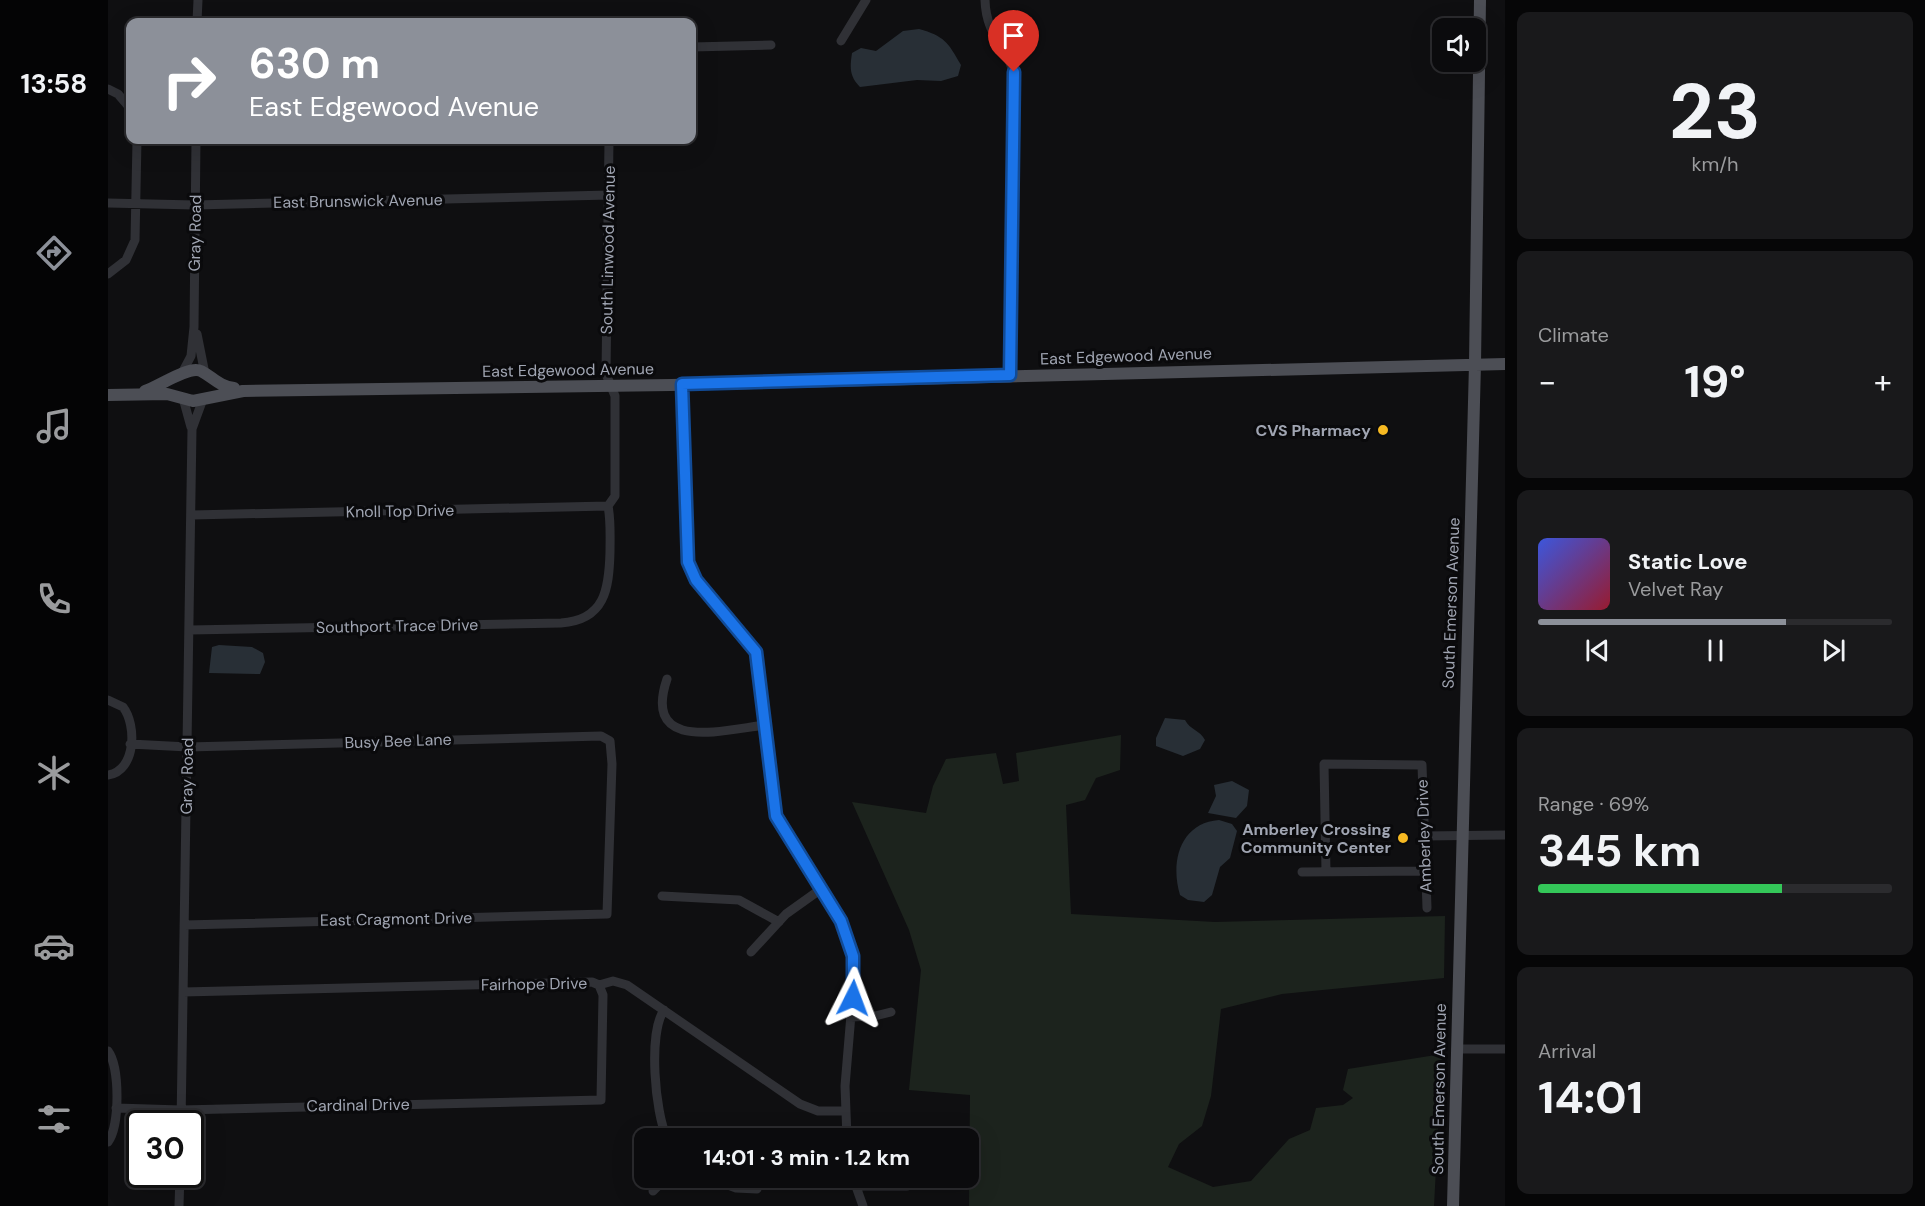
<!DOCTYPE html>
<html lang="en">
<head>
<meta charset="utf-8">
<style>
  :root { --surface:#0b0b0d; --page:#19191b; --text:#f1f3f6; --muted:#9a9b9d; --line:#2b2b2e; --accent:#8c9099 }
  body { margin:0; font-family:"DM Sans",sans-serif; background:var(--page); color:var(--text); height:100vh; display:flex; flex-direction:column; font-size:22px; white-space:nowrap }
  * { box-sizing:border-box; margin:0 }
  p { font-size:20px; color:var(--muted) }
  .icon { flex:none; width:33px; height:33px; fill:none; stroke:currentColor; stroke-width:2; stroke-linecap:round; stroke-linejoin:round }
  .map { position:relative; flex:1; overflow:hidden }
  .details { display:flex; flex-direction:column; gap:12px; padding:12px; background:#060607; width:420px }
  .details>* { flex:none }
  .hud { position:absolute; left:18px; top:18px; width:570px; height:126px; border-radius:12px; box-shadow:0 6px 24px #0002,0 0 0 2px var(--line); background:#8c9099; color:#fff; overflow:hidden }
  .controls { position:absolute; left:1324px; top:18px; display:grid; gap:12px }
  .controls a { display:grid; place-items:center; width:54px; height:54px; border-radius:12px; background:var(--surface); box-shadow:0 6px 24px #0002,0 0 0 2px var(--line); font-size:30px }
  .speed { position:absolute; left:18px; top:1110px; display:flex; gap:12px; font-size:30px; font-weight:700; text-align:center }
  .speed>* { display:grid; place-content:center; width:78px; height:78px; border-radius:50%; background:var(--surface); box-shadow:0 6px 24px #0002,0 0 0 2px var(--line); line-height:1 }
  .speed .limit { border:3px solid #111; border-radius:9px; background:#fff; color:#111 }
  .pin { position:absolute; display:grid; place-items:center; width:51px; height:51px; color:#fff; margin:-62px -26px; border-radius:50% 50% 50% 0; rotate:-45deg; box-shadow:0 0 6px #0007 }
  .pin .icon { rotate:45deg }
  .me { position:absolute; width:66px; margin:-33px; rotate:3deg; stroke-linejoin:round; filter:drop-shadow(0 0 4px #0008) }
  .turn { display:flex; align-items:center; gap:21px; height:126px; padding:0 24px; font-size:27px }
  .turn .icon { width:78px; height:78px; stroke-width:2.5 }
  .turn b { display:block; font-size:42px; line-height:51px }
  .big { font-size:45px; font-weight:700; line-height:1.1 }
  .details .card { flex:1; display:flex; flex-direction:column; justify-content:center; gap:9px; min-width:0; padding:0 21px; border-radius:12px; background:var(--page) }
  .details .dial { align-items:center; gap:0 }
  .dial b { font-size:78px; line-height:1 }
  .song { display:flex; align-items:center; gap:18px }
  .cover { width:72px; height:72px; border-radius:9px; background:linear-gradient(135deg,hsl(230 70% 55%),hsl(350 70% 35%)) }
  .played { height:6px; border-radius:3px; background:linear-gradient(90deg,var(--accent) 70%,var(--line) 70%) }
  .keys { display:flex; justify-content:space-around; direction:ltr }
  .heat { display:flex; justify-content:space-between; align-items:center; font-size:33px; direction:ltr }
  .charge { height:9px; border-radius:4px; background:linear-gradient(90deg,#34c759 69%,var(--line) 0) }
  .trip { position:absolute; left:526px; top:1128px; width:345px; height:60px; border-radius:12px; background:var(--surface); box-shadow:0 6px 24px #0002,0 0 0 2px var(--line); font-weight:700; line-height:60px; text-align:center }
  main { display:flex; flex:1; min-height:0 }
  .menu { display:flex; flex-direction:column; width:108px; justify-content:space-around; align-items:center; background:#040405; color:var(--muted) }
  .menu .icon { width:42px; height:42px }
  .menu .selected { color:var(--accent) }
  .menu b { font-size:27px; color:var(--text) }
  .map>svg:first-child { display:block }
  .green { fill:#1c231d }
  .water { fill:#282f36 }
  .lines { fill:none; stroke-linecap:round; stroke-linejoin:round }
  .minor { stroke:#303136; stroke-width:9 }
  .major { stroke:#4c4e55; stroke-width:12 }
  .route-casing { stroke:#114b97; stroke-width:15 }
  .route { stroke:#1a73e8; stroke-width:10 }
  .poi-dot { fill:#f6b922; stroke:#0a0a0c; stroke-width:2 }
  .labels { text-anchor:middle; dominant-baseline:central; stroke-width:6; stroke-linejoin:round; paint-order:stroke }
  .street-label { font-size:16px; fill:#a0a5b2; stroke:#0a0a0c }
  .poi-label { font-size:16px; font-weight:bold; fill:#a0a5b2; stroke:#0a0a0c; text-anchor:end }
</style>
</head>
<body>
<main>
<nav class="menu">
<b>13:58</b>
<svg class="icon selected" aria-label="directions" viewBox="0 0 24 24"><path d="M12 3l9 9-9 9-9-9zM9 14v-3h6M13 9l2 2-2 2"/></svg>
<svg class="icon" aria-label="music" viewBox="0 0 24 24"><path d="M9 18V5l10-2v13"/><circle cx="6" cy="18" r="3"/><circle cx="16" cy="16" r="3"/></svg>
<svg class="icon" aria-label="phone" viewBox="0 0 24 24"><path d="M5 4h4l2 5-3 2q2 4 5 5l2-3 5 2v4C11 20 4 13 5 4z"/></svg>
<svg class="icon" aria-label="climate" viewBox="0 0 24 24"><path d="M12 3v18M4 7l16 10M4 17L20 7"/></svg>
<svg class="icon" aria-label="car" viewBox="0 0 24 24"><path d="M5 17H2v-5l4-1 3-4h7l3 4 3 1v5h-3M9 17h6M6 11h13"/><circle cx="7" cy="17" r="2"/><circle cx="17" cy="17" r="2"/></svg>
<svg class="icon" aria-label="filters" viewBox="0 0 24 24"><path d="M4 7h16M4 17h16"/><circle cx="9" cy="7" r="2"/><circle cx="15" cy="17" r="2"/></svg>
</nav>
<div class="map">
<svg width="1397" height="1206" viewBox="0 0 1397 1206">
  <rect width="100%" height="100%" fill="#0f0f11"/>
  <!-- green -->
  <path class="green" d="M1013,735L1012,770L988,778L977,800L958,805L963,914L1107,922L1337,916L1336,978L1174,994L1113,1009L1103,1096L1094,1126L1071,1144L1060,1167L1105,1187L1143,1181L1181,1139L1202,1130L1208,1108L1235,1105L1245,1098L1235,1090L1240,1069L1334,1054L1326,1206H861L862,1095L801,1090L813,970L801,930L744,802L818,813L825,786L838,759L888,753L895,784L911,781L908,753Z"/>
  <!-- water -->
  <path class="water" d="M811,29C836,36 840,42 853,65L850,76L833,81L809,80L752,87C741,76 742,67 744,53L753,48L768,51L795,31Z
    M111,645L144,647L155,653L157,662L152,674L101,673L104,647Z
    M1057,718L1077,720C1082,730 1092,730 1097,740L1092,749L1075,756L1048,746V738Z
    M1124,781L1141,790L1139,806L1128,818L1100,813L1108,796L1106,785Z
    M1111,820L1124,824L1129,831L1122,858L1112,867L1104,895L1096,902L1080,900L1072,895C1062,862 1072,823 1111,820Z"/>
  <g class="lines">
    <!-- minor -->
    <path class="minor" d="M877,0C878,40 904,49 907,82L902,375
      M89,22L90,0
      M733,41L758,0
      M584,47L663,45
      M0,89L10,94L22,108
      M0,203L87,205L501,195
      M0,274L18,260L27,240L29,140
      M89,334L97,374
      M74,373L83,356L86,327L88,140
      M574,384L580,562L588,580L648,652L668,816L733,921L744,949L746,979L737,1086L739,1138
      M75,398L83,427
      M84,515L500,506
      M82,630L453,623C497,620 501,589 502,552C502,537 503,521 500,506L507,496V396L498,374L501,140
      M559,679C534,753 615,730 657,725
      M0,700L15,707C29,725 28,771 0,775
      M22,744L80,747L493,736L502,741L504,764L499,914L76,925
      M1316,836L1397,835
      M1194,872L1318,871
      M1218,872L1216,764L1314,765L1319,908
      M554,896L631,900L671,922
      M643,952L678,914L713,889
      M75,992L484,982L491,985L505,981L519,985L692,1104L710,1111H738
      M556,1010C540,1033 547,1113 559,1138
      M743,1017L767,1016L783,1012
      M1348,1049H1397
      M0,1051C12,1067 12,1126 0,1142
      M8,1108L73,1110L493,1100L495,995L491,985
      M73,1124L84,429L95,399
      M601,1178L628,1188L649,1189
      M745,1178L755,1206
      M748,1186H799
      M545,1191L558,1178
      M71,1206L72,1174"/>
    <!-- major -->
    <path class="major" d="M37,391C52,386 81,365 93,371C106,378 111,386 126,388
      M0,395L59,394L85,401L135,391L563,385L1397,364
      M1345,1206L1367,364L1372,0"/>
  </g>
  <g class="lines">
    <!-- route casing -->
    <g class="route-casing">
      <path id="route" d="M745,998V956L733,921L668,816L648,652L588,580L580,562L574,384L902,375L906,72"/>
    </g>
    <!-- route -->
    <use href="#route" class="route"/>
  </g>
  <!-- markers -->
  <g class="poi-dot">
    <circle cx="1275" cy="430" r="6"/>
    <circle cx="1295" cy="838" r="6"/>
  </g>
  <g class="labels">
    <!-- street labels -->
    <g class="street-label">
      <text transform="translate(250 201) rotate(-1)">East Brunswick Avenue</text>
      <text transform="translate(87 233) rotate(-89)">Gray Road</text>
      <text transform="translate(500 250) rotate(-89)">South Linwood Avenue</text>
      <text transform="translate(1018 356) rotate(-2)">East Edgewood Avenue</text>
      <text transform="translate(460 370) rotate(-1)">East Edgewood Avenue</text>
      <text transform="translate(292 511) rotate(-1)">Knoll Top Drive</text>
      <text transform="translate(1343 603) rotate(-88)">South Emerson Avenue</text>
      <text transform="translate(289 626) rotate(-1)">Southport Trace Drive</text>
      <text transform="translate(290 741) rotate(-2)">Busy Bee Lane</text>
      <text transform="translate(79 776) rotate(-89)">Gray Road</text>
      <text transform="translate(1316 836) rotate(-92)">Amberley Drive</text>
      <text transform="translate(288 919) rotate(-1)">East Cragmont Drive</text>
      <text transform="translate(426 984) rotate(-1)">Fairhope Drive</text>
      <text transform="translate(1331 1089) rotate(-89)">South Emerson Avenue</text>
      <text transform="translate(250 1105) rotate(-1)">Cardinal Drive</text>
    </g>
    <!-- poi labels -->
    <g class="poi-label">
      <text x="1263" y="430">CVS Pharmacy</text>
      <text x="1283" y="829">Amberley Crossing<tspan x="1283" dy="18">Community Center</tspan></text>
    </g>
  </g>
</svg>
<div class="controls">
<a><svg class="icon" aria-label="sound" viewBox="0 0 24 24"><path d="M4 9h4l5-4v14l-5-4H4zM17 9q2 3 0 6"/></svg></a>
</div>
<div class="speed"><div class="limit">30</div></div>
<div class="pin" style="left:906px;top:72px;background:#d93025"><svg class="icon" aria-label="arrive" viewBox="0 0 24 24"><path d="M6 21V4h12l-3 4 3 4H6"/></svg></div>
<svg class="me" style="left:745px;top:998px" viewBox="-20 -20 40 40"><path d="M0-17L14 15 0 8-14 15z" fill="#1a73e8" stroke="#fff" stroke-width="4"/></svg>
<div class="trip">14:01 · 3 min · 1.2 km</div>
<div class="hud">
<div class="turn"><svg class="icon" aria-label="right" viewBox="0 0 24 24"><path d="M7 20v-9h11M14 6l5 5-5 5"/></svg><div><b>630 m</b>East Edgewood Avenue</div></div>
</div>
</div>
<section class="details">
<div class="card dial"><b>23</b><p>km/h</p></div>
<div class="card"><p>Climate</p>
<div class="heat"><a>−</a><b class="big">19°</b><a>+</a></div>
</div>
<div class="card">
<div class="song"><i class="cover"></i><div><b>Static Love</b><p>Velvet Ray</p></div></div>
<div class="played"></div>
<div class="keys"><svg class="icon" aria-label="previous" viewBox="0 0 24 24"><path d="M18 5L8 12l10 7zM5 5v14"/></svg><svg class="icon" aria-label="pause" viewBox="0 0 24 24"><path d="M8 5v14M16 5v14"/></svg><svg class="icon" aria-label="next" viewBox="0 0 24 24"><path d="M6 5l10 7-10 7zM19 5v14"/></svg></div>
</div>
<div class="card"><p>Range · 69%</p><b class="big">345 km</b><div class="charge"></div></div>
<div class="card"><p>Arrival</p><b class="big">14:01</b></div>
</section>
</main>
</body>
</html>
